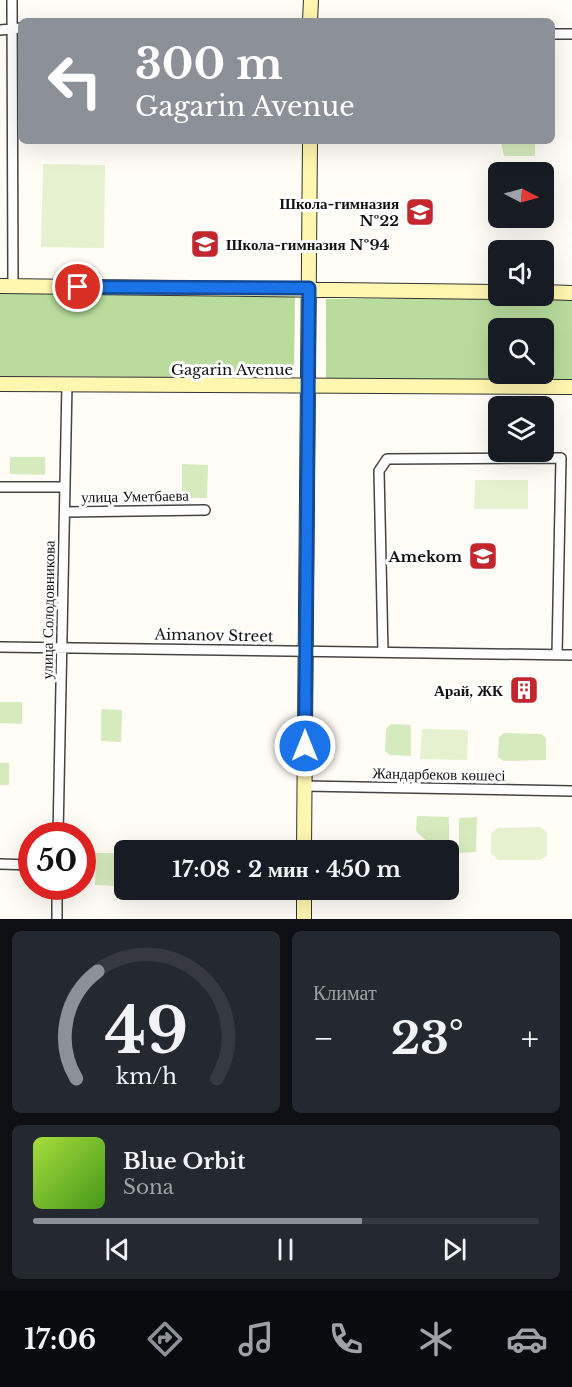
<!DOCTYPE html>
<html lang="ru">
<head>
<meta charset="utf-8">
<style>
  :root { --surface:#171b24; --page:#242831; --text:#f1f3f6; --muted:#9ea1a6; --line:#363941; --accent:#8c9099 }
  body { margin:0; font-family:"Libre Baskerville",serif; background:var(--page); color:var(--text); height:100vh; display:flex; flex-direction:column; font-size:22px; white-space:nowrap }
  * { box-sizing:border-box; margin:0 }
  p { font-size:20px; color:var(--muted) }
  .icon { flex:none; width:33px; height:33px; fill:none; stroke:currentColor; stroke-width:2; stroke-linecap:round; stroke-linejoin:round }
  .map { position:relative; height:919px; overflow:hidden }
  .sheet { display:flex; flex-direction:column; gap:12px; padding:12px; background:#0d0f14; flex:1 }
  .sheet>* { flex:none }
  .banner { position:absolute; left:18px; top:18px; width:537px; height:126px; border-radius:9px; box-shadow:0 6px 24px #0002; background:#8c9099; color:#fff; overflow:hidden }
  .needle { width:39px; rotate:96deg }
  .tools { position:absolute; left:488px; top:162px; display:grid; gap:12px }
  .tools a { display:grid; place-items:center; width:66px; height:66px; border-radius:9px; background:var(--surface); box-shadow:0 6px 24px #0002; font-size:30px }
  .speed { position:absolute; left:18px; top:822px; display:flex; gap:12px; font-size:30px; font-weight:700; text-align:center }
  .speed>* { display:grid; place-content:center; width:78px; height:78px; border-radius:50%; background:var(--surface); box-shadow:0 6px 24px #0002; line-height:1 }
  .speed .limit { border:9px solid #d22; background:#fff; color:#111 }
  .pin { position:absolute; display:grid; place-items:center; width:51px; height:51px; color:#fff; margin:-26px; border:3px solid #fff; border-radius:50%; box-shadow:0 2px 6px #0007 }
  .me { position:absolute; width:66px; margin:-33px; rotate:0deg; stroke-linejoin:round; filter:drop-shadow(0 0 4px #0008) }
  .turn { display:flex; align-items:center; gap:21px; height:126px; padding:0 18px; font-size:27px }
  .turn .icon { width:78px; height:78px; stroke-width:2.5 }
  .turn b { display:block; font-size:42px; line-height:51px }
  .big { font-size:45px; font-weight:800; line-height:1.1 }
  .sheet .tile { flex:1; display:flex; flex-direction:column; justify-content:center; gap:9px; min-width:0; padding:0 21px; border-radius:9px; background:var(--page) }
  .sheet .dial { align-items:center; gap:0 }
  .dial svg { height:156px; overflow:visible; fill:none; stroke:var(--line); stroke-width:7; stroke-linecap:round; text-anchor:middle }
  .dial text { fill:var(--text); stroke:none }
  .song { display:flex; align-items:center; gap:18px }
  .cover { width:72px; height:72px; border-radius:9px; background:linear-gradient(135deg,hsl(80 70% 55%),hsl(100 70% 35%)) }
  .played { height:6px; border-radius:3px; background:linear-gradient(90deg,var(--accent) 65%,var(--line) 65%) }
  .keys { display:flex; justify-content:space-around; direction:ltr }
  .heat { display:flex; justify-content:space-between; align-items:center; font-size:33px; direction:ltr }
  .sheet .tiles { flex:1; display:grid; gap:12px; grid-template-columns:1fr 1fr }
  .tile:last-child { grid-column:span 2 }
  .trip { position:absolute; left:114px; top:840px; width:345px; height:60px; border-radius:9px; background:var(--surface); box-shadow:0 6px 24px #0002; font-weight:800; line-height:60px; text-align:center }
  .menu { display:flex; height:96px; justify-content:space-around; align-items:center; background:#090b0e; color:var(--muted) }
  .menu .icon { width:42px; height:42px }
  .menu .selected { color:var(--accent) }
  .menu b { font-size:27px; color:var(--text) }
  .map>svg:first-child { display:block }
  .green { fill:#d5ebbd }
  .forest { fill:#b9dc9c; fill-rule:evenodd }
  .pitch { fill:#e6f2cf }
  .lines { fill:none; stroke-linecap:round; stroke-linejoin:round }
  .street-casing { stroke:#444; stroke-width:12 }
  .secondary-casing { stroke:#333; stroke-width:16 }
  .street { stroke:#fff; stroke-width:9 }
  .secondary { stroke:#fff6b0; stroke-width:14 }
  .route-casing { stroke:#114b97; stroke-width:15 }
  .route { stroke:#1a73e8; stroke-width:10 }
  .labels { text-anchor:middle; dominant-baseline:central; stroke-width:6; stroke-linejoin:round; paint-order:stroke }
  .poi-label { font-size:15px; font-weight:bold; fill:#111; stroke:#fff; text-anchor:end }
  .street-label { font-size:15px; fill:#111; stroke:#fff }
</style>
</head>
<body>
<div class="map">
<svg width="572" height="919" viewBox="0 0 572 919">
  <rect width="100%" height="100%" fill="#fffdf5"/>
  <!-- green -->
  <path class="green" d="M501,141H535V156H504Z
    M10,457H45V475L10,474Z
    M182,464L208,465L207,498H182Z
    M0,702H22V724L0,723Z
    M101,709L122,710L121,742L101,741Z
    M391,724L411,725V756L390,755L385,751L386,729Z
    M504,733L541,734L546,738V760L503,761L498,757L499,737Z
    M0,763H9V785H0Z
    M417,816L449,817V852L436,850L416,831Z
    M477,817L476,852L459,853V818Z
    M96,853H118L117,886L95,885Z"/>
  <!-- forest -->
  <path class="forest" d="M0,293L295,297L294,378L0,376Z
    M572,298V379H326V299ZM498,328H543V374H498Z"/>
  <!-- pitch -->
  <path class="pitch" d="M43,164L105,165L104,248L41,247Z
    M475,480H528V509H474Z
    M422,729L468,730L467,760L420,759Z
    M540,827L547,832V856L540,860H498L491,853V833L498,828Z"/>
  <g class="lines">
    <!-- street casing -->
    <g class="street-casing">
      <path id="street" d="M12,0L13,286
        M0,30L21,28
        M552,34H572
        M0,487H65
        M65,512L205,510
        M0,647L572,655
        M383,652L379,471L387,459L561,458L557,654
        M305,786L572,791
        M58,836L67,384
        M0,864L32,865
        M57,919V886"/>
    </g>
    <!-- secondary casing -->
    <g class="secondary-casing">
      <path id="secondary" d="M310,21L311,0
        M0,286L498,292
        M543,292L572,293
        M0,384L572,387
        M304,850L310,141
        M304,919V890"/>
    </g>
    <!-- street -->
    <use href="#street" class="street"/>
    <!-- secondary -->
    <use href="#secondary" class="secondary"/>
  </g>
  <g class="lines">
    <!-- route casing -->
    <g class="route-casing">
      <path id="route" d="M78,287L309,288L305,746"/>
    </g>
    <!-- route -->
    <use href="#route" class="route"/>
  </g>
  <!-- icons -->
  <defs>
    <g id="school-square" transform="scale(1.5)"><rect x="-9" y="-9" width="18" height="18" rx="4" fill="#c4262e" stroke="#fff"/><path d="M0-5L7-2L0 1L-7-2ZM-4 1L0 2.5L4 1V4Q0 6-4 4Z" fill="#fff"/></g>
    <g id="building-square" transform="scale(1.5)"><rect x="-9" y="-9" width="18" height="18" rx="4" fill="#c4262e" stroke="#fff"/><path d="M-4-6H4V6H1V3H-1V6H-4ZM-2.5-4.3h1.7v1.8h-1.7ZM.8-4.3h1.7v1.8H.8ZM-2.5-1h1.7V.8h-1.7ZM.8-1h1.7V.8H.8Z" fill="#fff"/></g>
  </defs>
  <g fill-rule="evenodd">
    <use href="#school-square" x="420" y="212"/>
    <use href="#school-square" x="205" y="244"/>
    <use href="#school-square" x="483" y="556"/>
    <use href="#building-square" x="524" y="690"/>
  </g>
  <g class="labels">
    <!-- poi labels -->
    <g class="poi-label">
      <text x="399" y="203">Школа-гимназия<tspan x="399" dy="17">№22</tspan></text>
      <text x="226" y="244" text-anchor="start">Школа-гимназия №94</text>
      <text x="462" y="556">Amekom</text>
      <text x="503" y="690">Арай, ЖК</text>
    </g>
    <!-- street labels -->
    <g class="street-label">
      <text x="232" y="369">Gagarin Avenue</text>
      <text transform="translate(135 496) rotate(-1)">улица Уметбаева</text>
      <text transform="translate(48 610) rotate(-89)">улица Солодовникова</text>
      <text transform="translate(214 635) rotate(1)">Aimanov Street</text>
      <text transform="translate(439 774) rotate(1)">Жандарбеков көшесі</text>
    </g>
  </g>
</svg>
<div class="tools">
<a><svg class="needle" viewBox="-14 -14 28 28"><path d="M0-13l5 13h-10z" fill="#e53935"/><path d="M0 13l5-13h-10z" fill="#9ea1a6"/></svg></a>
<a><svg class="icon" aria-label="sound" viewBox="0 0 24 24"><path d="M4 9h4l5-4v14l-5-4H4zM17 9q2 3 0 6"/></svg></a>
<a><svg class="icon" aria-label="search" viewBox="0 0 24 24"><circle cx="10" cy="10" r="6"/><path d="M15 15l6 6"/></svg></a>
<a><svg class="icon" aria-label="layers" viewBox="0 0 24 24"><path d="M12 4l9 5-9 5-9-5zM3 14l9 5 9-5"/></svg></a>
</div>
<div class="speed"><div class="limit">50</div></div>
<div class="pin" style="left:78px;top:287px;background:#d93025"><svg class="icon" aria-label="arrive" viewBox="0 0 24 24"><path d="M6 21V4h12l-3 4 3 4H6"/></svg></div>
<svg class="me" style="left:305px;top:746px" viewBox="-20 -20 40 40"><circle r="17" fill="#1a73e8" stroke="#fff" stroke-width="3"/><path d="M0-11L8 9 0 5-8 9z" fill="#fff"/></svg>
<div class="trip">17:08 · 2 мин · 450 m</div>
<div class="banner">
<div class="turn"><svg class="icon" aria-label="left" viewBox="0 0 24 24"><path d="M17 20v-9H6M10 6l-5 5 5 5"/></svg><div><b>300 m</b>Gagarin Avenue</div></div>
</div>
</div>
<section class="sheet">
<div class="tiles">
<div class="tile dial"><svg viewBox="0 0 100 80">
<path d="M14 69A42 42 0 1 1 86 69"/>
<path d="M14 69A42 42 0 0 1 25 14" stroke="#8c9099"/>
<text x="50" y="56" font-size="32" font-weight="700">49</text>
<text x="50" y="72" font-size="11">km/h</text>
</svg></div>
<div class="tile"><p>Климат</p>
<div class="heat"><a>−</a><b class="big">23°</b><a>+</a></div>
</div>
<div class="tile">
<div class="song"><i class="cover"></i><div><b>Blue Orbit</b><p>Sona</p></div></div>
<div class="played"></div>
<div class="keys"><svg class="icon" aria-label="previous" viewBox="0 0 24 24"><path d="M18 5L8 12l10 7zM5 5v14"/></svg><svg class="icon" aria-label="pause" viewBox="0 0 24 24"><path d="M8 5v14M16 5v14"/></svg><svg class="icon" aria-label="next" viewBox="0 0 24 24"><path d="M6 5l10 7-10 7zM19 5v14"/></svg></div>
</div>
</div>
</section>
<nav class="menu">
<b>17:06</b>
<svg class="icon selected" aria-label="directions" viewBox="0 0 24 24"><path d="M12 3l9 9-9 9-9-9zM9 14v-3h6M13 9l2 2-2 2"/></svg>
<svg class="icon" aria-label="music" viewBox="0 0 24 24"><path d="M9 18V5l10-2v13"/><circle cx="6" cy="18" r="3"/><circle cx="16" cy="16" r="3"/></svg>
<svg class="icon" aria-label="phone" viewBox="0 0 24 24"><path d="M5 4h4l2 5-3 2q2 4 5 5l2-3 5 2v4C11 20 4 13 5 4z"/></svg>
<svg class="icon" aria-label="climate" viewBox="0 0 24 24"><path d="M12 3v18M4 7l16 10M4 17L20 7"/></svg>
<svg class="icon" aria-label="car" viewBox="0 0 24 24"><path d="M5 17H2v-5l4-1 3-4h7l3 4 3 1v5h-3M9 17h6M6 11h13"/><circle cx="7" cy="17" r="2"/><circle cx="17" cy="17" r="2"/></svg>
</nav>
</body>
</html>
